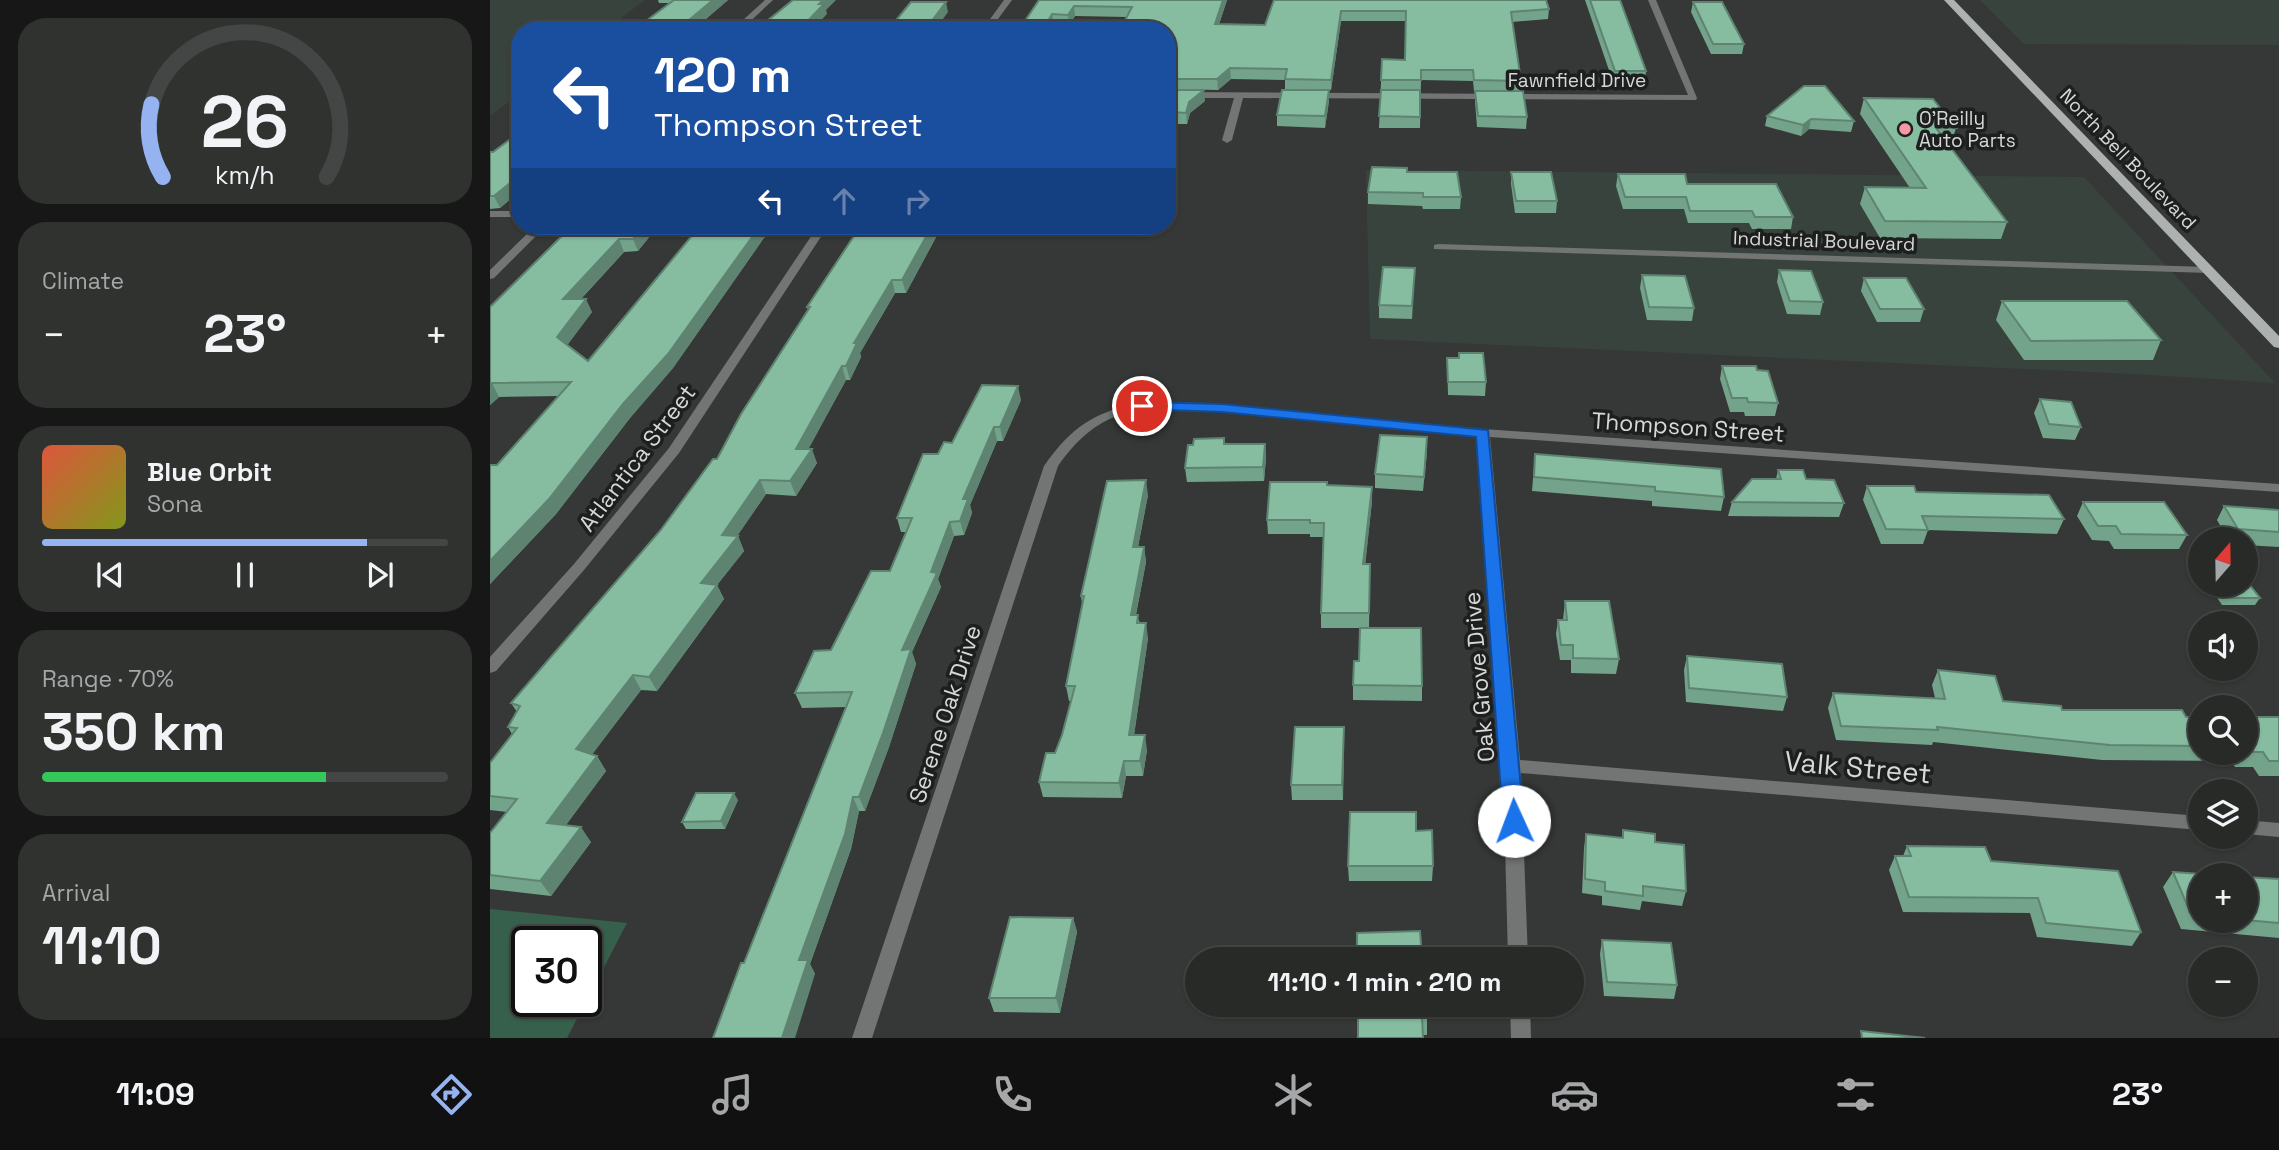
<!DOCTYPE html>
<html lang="en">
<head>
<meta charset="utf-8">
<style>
  :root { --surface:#282a28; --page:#303230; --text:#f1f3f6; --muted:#a5a7a8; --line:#444645; --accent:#95b2f1 }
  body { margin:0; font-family:"Space Grotesk",sans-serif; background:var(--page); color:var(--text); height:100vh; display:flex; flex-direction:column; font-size:26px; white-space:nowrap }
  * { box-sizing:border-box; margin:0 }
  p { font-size:23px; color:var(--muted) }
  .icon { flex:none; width:38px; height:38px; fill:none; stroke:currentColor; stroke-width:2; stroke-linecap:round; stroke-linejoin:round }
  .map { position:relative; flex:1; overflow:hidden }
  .sheet { display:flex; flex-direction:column; gap:18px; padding:18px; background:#161716; width:490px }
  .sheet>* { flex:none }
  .top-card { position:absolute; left:21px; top:21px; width:665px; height:214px; border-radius:28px; box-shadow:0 2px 5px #0004,0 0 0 2px var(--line); background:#1a4fa0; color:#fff; overflow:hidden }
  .needle { width:46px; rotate:20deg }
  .tools { position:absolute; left:1698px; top:527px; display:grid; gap:14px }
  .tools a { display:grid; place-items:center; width:70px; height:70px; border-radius:50%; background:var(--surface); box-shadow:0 2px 5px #0004,0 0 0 2px var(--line); font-size:35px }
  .speed { position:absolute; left:21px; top:926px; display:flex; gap:14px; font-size:35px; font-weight:700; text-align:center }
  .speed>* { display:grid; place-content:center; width:91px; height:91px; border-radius:50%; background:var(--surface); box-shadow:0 2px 5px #0004,0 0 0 2px var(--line); line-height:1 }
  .speed .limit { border:4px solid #111; border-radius:10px; background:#fff; color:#111 }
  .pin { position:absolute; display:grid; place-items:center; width:60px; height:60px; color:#fff; margin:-30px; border:4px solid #fff; border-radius:50%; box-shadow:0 2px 7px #0007 }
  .me { position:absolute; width:77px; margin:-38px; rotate:358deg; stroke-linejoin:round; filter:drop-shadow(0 0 5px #0008) }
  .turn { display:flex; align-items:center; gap:24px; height:147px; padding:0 28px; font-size:32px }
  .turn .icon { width:91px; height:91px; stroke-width:2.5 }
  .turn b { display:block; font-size:49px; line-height:60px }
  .lanes { display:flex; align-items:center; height:66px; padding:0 28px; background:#0003; justify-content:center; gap:35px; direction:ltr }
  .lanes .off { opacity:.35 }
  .big { font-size:52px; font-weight:700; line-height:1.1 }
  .sheet .card { flex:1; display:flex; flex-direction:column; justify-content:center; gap:10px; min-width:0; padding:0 24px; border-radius:28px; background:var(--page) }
  .sheet .dial { align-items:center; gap:0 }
  .dial svg { height:182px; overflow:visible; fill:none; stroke:var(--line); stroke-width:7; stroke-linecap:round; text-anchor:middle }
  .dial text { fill:var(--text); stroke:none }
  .song { display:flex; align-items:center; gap:21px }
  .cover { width:84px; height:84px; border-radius:10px; background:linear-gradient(135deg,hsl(10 70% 55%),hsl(70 70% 35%)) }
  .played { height:7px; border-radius:4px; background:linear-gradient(90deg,var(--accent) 80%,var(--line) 80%) }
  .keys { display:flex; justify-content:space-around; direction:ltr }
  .heat { display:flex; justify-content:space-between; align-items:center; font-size:38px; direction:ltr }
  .charge { height:10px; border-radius:5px; background:linear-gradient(90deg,#34c759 70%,var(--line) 0) }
  .trip { position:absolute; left:695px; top:947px; width:399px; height:70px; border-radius:35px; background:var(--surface); box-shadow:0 2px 5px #0004,0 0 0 2px var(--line); font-weight:700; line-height:70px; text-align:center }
  .tab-bar { display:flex; height:112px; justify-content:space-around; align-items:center; background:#101110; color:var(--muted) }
  .tab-bar .icon { width:49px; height:49px }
  .tab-bar .on { color:var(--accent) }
  .tab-bar b { font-size:32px; color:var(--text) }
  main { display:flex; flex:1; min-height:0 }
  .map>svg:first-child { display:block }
  .built { fill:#39433e }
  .green { fill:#37604c; fill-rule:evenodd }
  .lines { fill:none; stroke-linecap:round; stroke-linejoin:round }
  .minor { fill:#737574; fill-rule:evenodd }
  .primary { fill:#adb1af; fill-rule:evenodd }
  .wall { fill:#73a38a }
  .shaded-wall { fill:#5e8471 }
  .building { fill:#86bda1; stroke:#5e8471; stroke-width:2 }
  .route { fill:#1a73e8; stroke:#114b97; stroke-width:2 }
  .poi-dot { fill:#f49aa5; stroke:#1d1f1e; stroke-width:2.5 }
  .labels { text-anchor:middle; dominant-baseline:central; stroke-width:7; stroke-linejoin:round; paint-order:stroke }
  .far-street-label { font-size:19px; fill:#d6d8d7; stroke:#1d1f1e }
  .far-poi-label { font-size:19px; fill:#d6d8d7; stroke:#1d1f1e; text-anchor:start }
  .street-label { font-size:23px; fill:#d6d8d7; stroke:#1d1f1e }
  .near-street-label { font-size:28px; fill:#d6d8d7; stroke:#1d1f1e }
</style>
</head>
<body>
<main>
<section class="sheet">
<div class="card dial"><svg viewBox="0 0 100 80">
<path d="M14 69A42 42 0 1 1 86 69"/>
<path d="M14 69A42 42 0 0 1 9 37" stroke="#95b2f1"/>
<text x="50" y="56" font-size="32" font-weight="700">26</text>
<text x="50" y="72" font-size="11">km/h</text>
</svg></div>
<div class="card"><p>Climate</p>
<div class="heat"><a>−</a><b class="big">23°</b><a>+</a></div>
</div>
<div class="card">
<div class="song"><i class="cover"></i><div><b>Blue Orbit</b><p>Sona</p></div></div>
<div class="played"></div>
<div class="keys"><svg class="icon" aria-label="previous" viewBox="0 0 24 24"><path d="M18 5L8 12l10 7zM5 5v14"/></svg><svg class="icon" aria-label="pause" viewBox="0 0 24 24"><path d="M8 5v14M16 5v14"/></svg><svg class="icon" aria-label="next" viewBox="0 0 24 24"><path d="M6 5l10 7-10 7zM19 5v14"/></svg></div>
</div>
<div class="card"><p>Range · 70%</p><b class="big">350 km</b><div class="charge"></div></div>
<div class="card"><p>Arrival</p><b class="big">11:10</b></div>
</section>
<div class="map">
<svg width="1789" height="1038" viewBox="0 0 1789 1038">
  <rect width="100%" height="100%" fill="#353836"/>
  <!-- built -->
  <path class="built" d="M0,0H155L115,30H30V94L0,116Z
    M1490,0H1789V45L1534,44Z
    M876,170L1594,177L1785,383L1644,374L880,339Z"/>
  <!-- green -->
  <path class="green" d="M0,909L137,923L77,1038H0ZM37,942H96V1001H37Z"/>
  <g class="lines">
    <!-- minor -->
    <path class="minor" d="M275,0H283L251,30H242Z
      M514,0H522L500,30H492Z
      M1158,0H1166L1207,98L1206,100L753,98L742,140L737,143L732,140L744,98H677V92L1198,95Z
      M0,211H30V217H0Z
      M45,226H56L4,278L0,279V270Z
      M328,226H338L189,453L94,570L6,671L0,673V657L84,564L179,448Z
      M948,244L1719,267L1724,270L1719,273L944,249V245Z
      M652,402L716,403L993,429L1789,484V492L1000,437L1030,760L1710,816V830L1031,773L1038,959H1018L1013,766L987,436C914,429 842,423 770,416C734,412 666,403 632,414C604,423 584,443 568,466L382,1038H362L554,466C582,426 605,412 652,402Z
      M1755,820L1789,823V837L1755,834Z
      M1020,1004H1040L1041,1038H1021Z"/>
    <!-- primary -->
    <path class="primary" d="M1454,0H1464L1789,336V348L1784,347Z"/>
  </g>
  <!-- wall -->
  <path class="wall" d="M168,0H238L203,30H154L152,24L179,3H169Z
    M549,0H737L729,24L775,25L784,0L1059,9L1058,19L1022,22L1031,81L1030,91L1037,117L1036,129L987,127L985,102V91H984L983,81L931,80L930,128H889L892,59L915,60L916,21H851L841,90H839V101L835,128L787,126V115L795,90V80L741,79L728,90L677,89V30L637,17L585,16L579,25L564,24L561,30H529Z
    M1095,0H1130L1156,71L1155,82H1123Z
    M1203,2L1254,44L1252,54H1221L1201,12Z
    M677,90L715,101L700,113L697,124H684L682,128H677Z
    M1374,98L1466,128L1461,144H1458L1517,222L1511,239L1390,238L1370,204L1375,187L1420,188L1370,114Z
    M1277,116L1364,121L1361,132L1319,129L1311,136L1275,126Z
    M30,132V191L10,208L0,209V152H3Z
    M917,172L971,197L970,209H933L932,206L878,204V192Z
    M1021,172L1067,201L1066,213H1025L1021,184Z
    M1128,174L1303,217L1301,229H1262L1259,223H1198L1194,209H1133L1126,186Z
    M89,226H168L148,251L134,252L91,299L102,312L77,345L98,361L210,226H273L276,235L183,368L140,418L66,514L0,584V465H7L69,396L9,397L0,405V307Z
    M452,226L416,293H405L370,353L371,357L360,380H356L318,449L327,463L306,496L276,494L247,536H248L254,551L227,585L234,599L167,691L151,690L102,754L107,756L116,771L76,825L101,842L61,896L0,889V833L17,812L0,810V763L22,734L18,727L27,712L21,703L170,531L227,459L318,310L317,307L382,236Z
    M1289,270L1333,302L1330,315L1297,314L1287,282Z
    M1152,275L1204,308L1202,321L1157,320L1150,288Z
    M1374,278L1434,309L1430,322H1387L1371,291Z
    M924,281L922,319L889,318V305Z
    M1512,301L1671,340L1663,360H1534L1506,320Z
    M969,353L996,382L995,396L958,395L957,358H969Z
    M1232,366L1267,370L1288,403L1285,416H1255L1254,412H1240L1230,379Z
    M1550,399L1591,427L1585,440L1553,438L1544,413Z
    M531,400L513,441H507L480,505L482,513L474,535L464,536L448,579L451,587L422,652L426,664L399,747L375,811H369L361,849L320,964L325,974L254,963L356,707L312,708L305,693L341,650L400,571L416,532H411L407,518L448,454L462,443Z
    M734,438L735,444H775L776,458L774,481L697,482L695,468L703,445Z
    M937,451L933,491L885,488V474Z
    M1045,454L1234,497L1231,511L1162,506V501L1042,491Z
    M1288,470L1354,503L1349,517L1238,516L1242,502L1286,479Z
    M837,485L882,501L875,564H880L879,628H831V613L834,537H820V534H778L777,520Z
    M1377,486L1426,492L1574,519L1567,534L1438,530L1433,544H1391L1373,500Z
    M658,495L648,547H654L656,562L646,615L658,638L644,735L657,750L653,776H636L632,798L553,797L549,782L565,753L572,735L581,701H579L576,686L592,603L591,596Z
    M1593,502L1697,535L1689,549H1624L1619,541L1602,540L1587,516Z
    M1734,506L1789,510V547L1755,545V539H1738L1727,520Z
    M1718,584H1755L1770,598L1765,605H1732Z
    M1075,601L1129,659L1126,674L1081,673V660H1070L1066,634L1068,620H1073Z
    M1197,656L1297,697L1293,711L1196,702L1194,670Z
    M1448,670L1513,701L1572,710L1710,717V752H1755L1789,717V776H1769L1763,767H1745L1741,761L1612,760L1443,742L1442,745L1346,740L1338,708L1343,693L1445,698L1442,685Z
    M863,685L932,686V701L863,700Z
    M854,727L853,800H802L801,785Z
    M248,800L235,829H196L192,822Z
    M1133,830L1165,842L1196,891L1192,906L1152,901L1150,910L1112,905V896L1092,893L1094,848L1096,834L1132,838Z
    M926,831L943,866L942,881H859L858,866Z
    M1417,846L1501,861L1651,932L1642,946L1547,937L1540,913L1413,912L1399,870L1405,856H1413Z
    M1683,872L1710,875V920H1755V877L1789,879V938L1691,929L1673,887Z
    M583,918L587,932L570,1013L504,1012L499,998Z
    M1112,940L1187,985L1184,999L1114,996L1110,954Z
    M844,1004H939V1010H937V1035H933L868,1006L844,1007Z"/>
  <!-- shaded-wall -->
  <path class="shaded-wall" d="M223,0H238L203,30H195L193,25Z
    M333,0H346L336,10L337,14L322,30H309Z
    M733,0H737L726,34L725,24Z
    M456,2L458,12L445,30H435Z
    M584,6L585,16L579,25L578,15Z
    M851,11V21L841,90V80Z
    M562,14L564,24L561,30H553Z
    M740,68L741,79L728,90L727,79Z
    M714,90L715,101L700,113L697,124L696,113L699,102Z
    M839,90V101L835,128V116Z
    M683,112L684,124L682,128L681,117Z
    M1321,119L1319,129L1311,136L1313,125Z
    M29,175L30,191L10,208L4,196Z
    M153,226H168L148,251L143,239Z
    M270,226H273L276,235L183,368L140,418L66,514L0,584V561Z
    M442,226H452L416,293L412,280Z
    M129,239L134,252L79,312L73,299Z
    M402,280L405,293L370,353L371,357L360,380L356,366L364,343Z
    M96,299L102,312L73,351L67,337Z
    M352,366L356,380L311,463L306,449Z
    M2,383L9,397L0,405V385Z
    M528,386L531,400L513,441L510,427Z
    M504,427L507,441L480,505L482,513L474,535L470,521L473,499Z
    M937,437V451L933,491L934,477Z
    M775,444L776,458L774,481L773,467Z
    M322,449L327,463L306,496L300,481Z
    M270,480L276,494L239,548L248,536L254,551L227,585L234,599L167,691L159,677L232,535Z
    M656,480L658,495L645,562L643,547Z
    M882,487V501L874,578L873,564Z
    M460,522L464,536L448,579L451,587L422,652L426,664L399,747L375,811L369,797L412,650Z
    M654,547L656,562L643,629L641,615Z
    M656,623L658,638L642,750L639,735Z
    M143,675L151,690L95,764L86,749Z
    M854,727V742L853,800L852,785Z
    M655,735L657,750L653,776L650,761Z
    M107,756L116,771L66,838L57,823Z
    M634,761L636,776L632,798L629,783Z
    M244,793L248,800L235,829L231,821Z
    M363,797L369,811L361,849L320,964L325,974L305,1038H292L309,960Z
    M91,827L101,842L61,896L50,881Z
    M583,918L587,932L570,1013L566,998Z"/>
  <!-- building -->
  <path class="building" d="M184,0H223L193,25L152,24Z
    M303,0H333L329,4H334L309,30H266Z
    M549,0H733L725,24L775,25L784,0H1056L1059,9L1021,12L1031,81L984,80L983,70H931V80H891L892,59L915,60L916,11H851L841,80L795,79L797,69L740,68L727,79H677V65L680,59H677V30H630L642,7L584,6L578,15L562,14L553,30H529Z
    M1100,0H1130L1156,71H1125Z
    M421,2H456L435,30H398Z
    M1203,2H1232L1254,44H1223Z
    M1314,86H1335L1364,121L1321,119L1313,125L1277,116Z
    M677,90H714L699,102L696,113L683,112L681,117H677Z
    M792,90H839L835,116L787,115Z
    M891,90H930V117L889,116Z
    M985,91H1033L1037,117L988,116Z
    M1374,98L1443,99L1466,128H1446L1517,222L1395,221L1375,187L1436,188Z
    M30,132V175L4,196H0V152H3Z
    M882,167L917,168V172H967L971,197H933V193L878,192Z
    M1021,172H1061L1067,201H1026Z
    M1128,174H1195L1197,184H1286L1303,217H1265L1262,211H1200L1196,197H1135Z
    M89,226H153L143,239H129L73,299H96L67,337L98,361L210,226H270L178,354L133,404L59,499L0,561V465H7L81,382L2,383L0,385V307L78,230L86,229Z
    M389,226H442L412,280H402L364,343H367L356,366H352L306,449H322L300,481L270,480L232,535L248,536L211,583L227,585L159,677L143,675L86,749L107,756L57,823L91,827L50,881L0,875V833L27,799L0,796V763L27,728L18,727L30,706L21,703L170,531L223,459H227L251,414L320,307H317L364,236H382Z
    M893,267L925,268L922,306L889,305Z
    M1289,270L1321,271L1333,302L1300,301Z
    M1152,275L1195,276L1204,308L1159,307Z
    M1374,278H1416L1434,309H1390Z
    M1512,301H1637L1671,340L1541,341Z
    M969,353H993L996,382H958L957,358H969Z
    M1232,366H1266L1267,370L1278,371L1288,403L1258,402L1257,398H1242Z
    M492,385L528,386L510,427H504L473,499H478L470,521L460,522L441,572L447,573L412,650L421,649L393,733L369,797H363L355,834L309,960H318L292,1038H223L251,963H254L362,692L305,693L324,651L341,650L381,571H400L422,518H407L433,454H448L454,442L462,443Z
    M1550,399L1581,402L1591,427L1559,424Z
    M890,435L937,437L934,477L885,474Z
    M734,438V444H775L773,467L695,468L698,445H703L704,439Z
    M1045,454L1231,469L1234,497L1165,491V487L1044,477Z
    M1288,470H1313L1316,479L1344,480L1354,503L1242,502L1262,479H1291Z
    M656,480L643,547H654L641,615H648L647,623H656L639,735H655L650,761H634L629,783L549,782L556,753H565L572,735L585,686H576L594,596H591L617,481Z
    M780,482H837V485L882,487L873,564H880L879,613H831L834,523H820V520H777Z
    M1377,486H1424L1426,492L1559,495L1574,519L1432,516L1438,530L1396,529Z
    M1593,502H1674L1697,535L1631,534L1626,526H1608Z
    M1734,506L1789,510V532L1748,529Z
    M1755,579L1770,598H1737L1727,584H1755Z
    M1075,601H1119L1129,659L1083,658V645H1071L1068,620H1077Z
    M870,628H931L932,686L863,685L864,661H869Z
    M1197,656L1292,664L1297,697L1199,688Z
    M1448,670L1505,676L1513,701L1571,706L1572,710H1692L1696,717H1710V746L1620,745L1447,727L1448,730L1351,726L1343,693L1455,699Z
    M1755,717H1789V761H1779L1773,752H1755Z
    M805,727H854L852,785H801Z
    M206,793H244L231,821L192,822Z
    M860,812H926V831L942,830L943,866H858Z
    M1133,830L1165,834V842L1194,845L1196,891L1153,886V896L1115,891V882L1095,879L1096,834L1133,838Z
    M1417,846L1495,847L1501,861L1628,871L1651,932L1556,923L1548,898L1419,897L1405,856H1421Z
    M1683,872L1725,875H1710V915L1701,914Z
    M1755,877L1789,879V923L1755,920Z
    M520,917L583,918L566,998H499Z
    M930,931L932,959H843V952L867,951V933Z
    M1112,940L1181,943L1187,985L1117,982Z
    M868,1004H937V1017H932L933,1038H868Z
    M1371,1031L1435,1038H1372Z"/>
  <!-- route -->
  <path class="route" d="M652,402L732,404L998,430L1034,821L1031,827H1016L1013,821L986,437L732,412L647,409V403Z"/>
  <!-- markers -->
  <circle class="poi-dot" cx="1415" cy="129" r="7"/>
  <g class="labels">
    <!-- far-street labels -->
    <g class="far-street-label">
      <text x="1087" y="80">Fawnfield Drive</text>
      <text transform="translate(1638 159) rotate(46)">North Bell Boulevard</text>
      <text transform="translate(1334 241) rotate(2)">Industrial Boulevard</text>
    </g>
    <!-- far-poi labels -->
    <g class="far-poi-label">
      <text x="1429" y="118">O'Reilly<tspan x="1429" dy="22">Auto Parts</tspan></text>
    </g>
    <!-- street labels -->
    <g class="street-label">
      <text transform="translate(1198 427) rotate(4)">Thompson Street</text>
      <text transform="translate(147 458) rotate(-53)">Atlantica Street</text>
      <text transform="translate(989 677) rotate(-95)">Oak Grove Drive</text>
      <text transform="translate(455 714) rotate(-72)">Serene Oak Drive</text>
    </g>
    <!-- near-street labels -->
    <g class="near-street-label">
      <text transform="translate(1368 767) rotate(5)">Valk Street</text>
    </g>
  </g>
</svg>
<div class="tools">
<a><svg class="needle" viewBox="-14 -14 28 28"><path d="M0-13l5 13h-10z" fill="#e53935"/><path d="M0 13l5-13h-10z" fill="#a5a7a8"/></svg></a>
<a><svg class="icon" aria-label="sound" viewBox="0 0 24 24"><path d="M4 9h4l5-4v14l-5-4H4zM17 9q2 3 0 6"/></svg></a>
<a><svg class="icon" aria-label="search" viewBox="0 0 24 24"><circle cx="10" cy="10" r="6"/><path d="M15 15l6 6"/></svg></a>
<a><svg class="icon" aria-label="layers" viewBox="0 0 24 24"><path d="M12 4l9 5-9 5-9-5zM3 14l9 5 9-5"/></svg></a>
<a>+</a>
<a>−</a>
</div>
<div class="speed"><div class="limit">30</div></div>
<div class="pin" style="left:652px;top:406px;background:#d93025"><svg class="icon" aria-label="arrive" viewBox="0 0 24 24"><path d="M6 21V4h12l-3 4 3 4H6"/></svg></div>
<svg class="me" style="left:1024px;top:821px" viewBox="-20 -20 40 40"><circle r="19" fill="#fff"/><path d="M0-13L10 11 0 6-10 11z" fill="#1a73e8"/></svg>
<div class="trip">11:10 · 1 min · 210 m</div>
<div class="top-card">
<div class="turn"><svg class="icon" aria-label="left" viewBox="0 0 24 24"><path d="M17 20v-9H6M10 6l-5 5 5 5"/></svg><div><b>120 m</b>Thompson Street</div></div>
<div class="lanes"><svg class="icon" aria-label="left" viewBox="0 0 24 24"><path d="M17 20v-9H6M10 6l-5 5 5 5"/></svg><svg class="icon off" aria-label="ahead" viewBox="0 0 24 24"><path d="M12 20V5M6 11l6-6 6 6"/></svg><svg class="icon off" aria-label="right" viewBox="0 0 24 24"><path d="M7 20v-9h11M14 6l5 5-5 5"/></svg></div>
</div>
</div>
</main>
<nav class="tab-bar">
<b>11:09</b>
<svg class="icon on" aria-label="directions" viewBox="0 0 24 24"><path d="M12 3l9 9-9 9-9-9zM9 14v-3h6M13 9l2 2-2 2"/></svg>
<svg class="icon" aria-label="music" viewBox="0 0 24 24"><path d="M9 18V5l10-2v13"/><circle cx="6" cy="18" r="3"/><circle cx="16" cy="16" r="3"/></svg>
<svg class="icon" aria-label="phone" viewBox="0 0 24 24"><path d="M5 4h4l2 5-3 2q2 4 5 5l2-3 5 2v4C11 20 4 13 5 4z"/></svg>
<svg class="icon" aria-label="climate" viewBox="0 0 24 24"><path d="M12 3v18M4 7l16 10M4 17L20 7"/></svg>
<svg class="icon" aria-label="car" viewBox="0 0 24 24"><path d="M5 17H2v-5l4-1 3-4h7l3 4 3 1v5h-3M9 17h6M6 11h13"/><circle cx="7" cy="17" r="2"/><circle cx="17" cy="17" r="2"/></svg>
<svg class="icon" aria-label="filters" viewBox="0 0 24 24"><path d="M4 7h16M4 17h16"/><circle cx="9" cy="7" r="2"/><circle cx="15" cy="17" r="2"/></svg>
<b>23°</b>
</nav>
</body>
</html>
